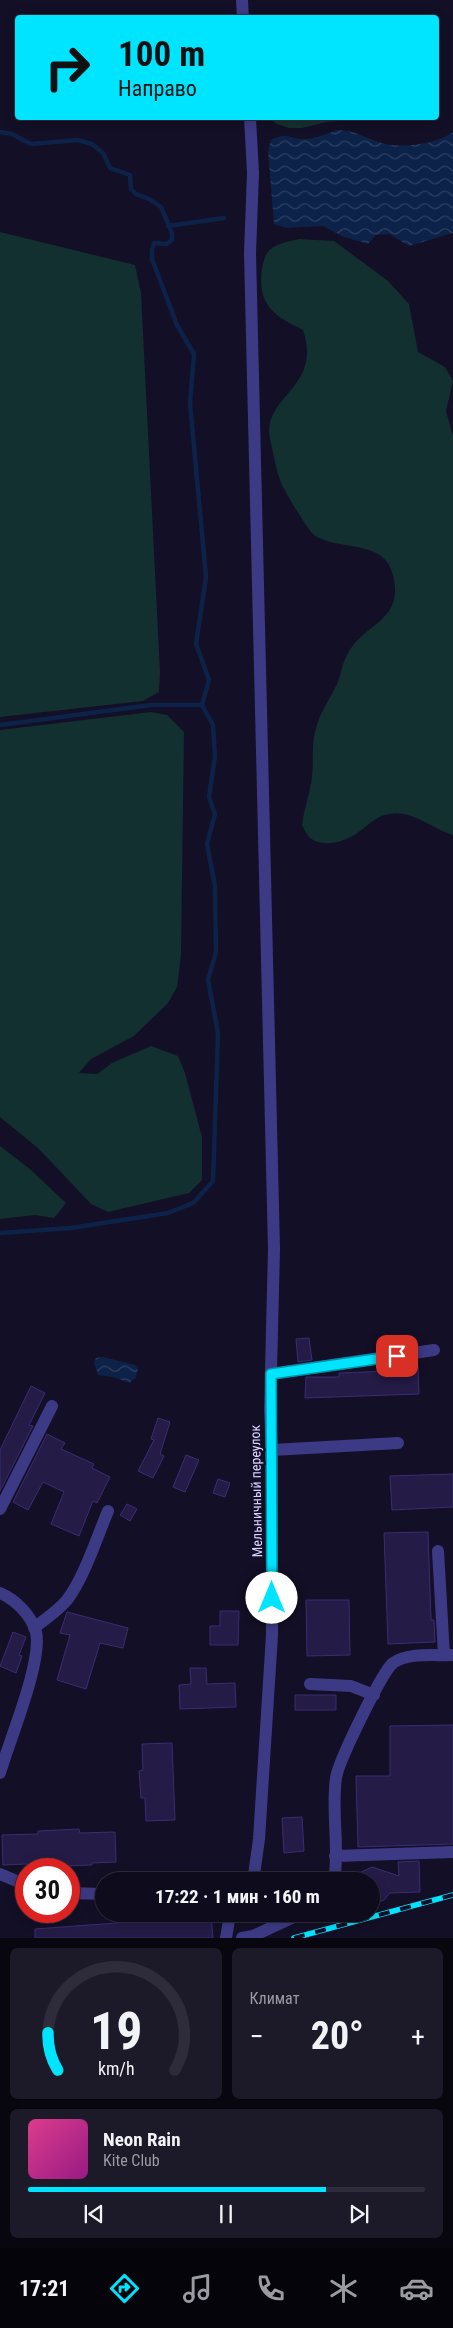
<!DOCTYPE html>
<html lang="ru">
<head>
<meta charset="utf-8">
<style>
  :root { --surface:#0e0b1c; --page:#1c1929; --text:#f1f3f6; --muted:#9b9ba3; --line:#2e2b3b; --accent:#00e5ff }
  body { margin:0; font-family:"Roboto Condensed",sans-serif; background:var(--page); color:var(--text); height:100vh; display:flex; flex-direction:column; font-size:19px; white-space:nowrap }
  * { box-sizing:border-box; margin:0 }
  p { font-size:16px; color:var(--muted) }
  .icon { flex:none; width:28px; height:28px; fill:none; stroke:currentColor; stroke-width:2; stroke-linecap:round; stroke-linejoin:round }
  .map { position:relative; height:1938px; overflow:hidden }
  .panel { display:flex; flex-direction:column; gap:10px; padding:10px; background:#08060f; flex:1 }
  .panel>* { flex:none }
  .guide { position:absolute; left:15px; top:15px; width:424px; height:105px; border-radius:5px; box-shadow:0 2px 12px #0003,0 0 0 1px var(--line); background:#00e5ff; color:#111; overflow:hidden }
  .speed { position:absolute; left:15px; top:1858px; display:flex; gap:10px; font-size:25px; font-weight:700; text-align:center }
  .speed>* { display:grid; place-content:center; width:65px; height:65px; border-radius:50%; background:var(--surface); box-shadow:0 2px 12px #0003,0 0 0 1px var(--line); line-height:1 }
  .speed .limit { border:8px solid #d22; background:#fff; color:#111 }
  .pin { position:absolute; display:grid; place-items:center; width:42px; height:42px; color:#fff; margin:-21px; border-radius:10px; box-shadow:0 2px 8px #0006 }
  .me { position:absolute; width:55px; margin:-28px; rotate:0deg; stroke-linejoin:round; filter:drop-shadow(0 0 4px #0008) }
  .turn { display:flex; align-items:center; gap:18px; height:105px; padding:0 20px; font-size:22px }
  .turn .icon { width:65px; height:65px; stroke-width:2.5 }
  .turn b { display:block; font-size:35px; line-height:42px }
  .big { font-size:38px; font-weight:700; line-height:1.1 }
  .panel .tile { flex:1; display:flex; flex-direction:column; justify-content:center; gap:8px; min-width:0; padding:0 18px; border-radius:8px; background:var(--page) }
  .panel .dial { align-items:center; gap:0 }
  .dial svg { height:130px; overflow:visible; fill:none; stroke:var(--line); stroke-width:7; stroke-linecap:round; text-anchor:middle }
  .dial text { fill:var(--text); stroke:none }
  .song { display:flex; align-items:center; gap:15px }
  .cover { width:60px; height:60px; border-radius:8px; background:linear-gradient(135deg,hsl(330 70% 55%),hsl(310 70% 35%)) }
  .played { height:5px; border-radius:2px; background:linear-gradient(90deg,var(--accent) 75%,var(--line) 75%) }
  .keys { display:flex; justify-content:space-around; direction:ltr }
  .heat { display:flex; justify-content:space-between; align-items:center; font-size:28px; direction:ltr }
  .panel .tiles { flex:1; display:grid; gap:10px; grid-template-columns:1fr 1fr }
  .tile:last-child { grid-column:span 2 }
  .trip { position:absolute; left:95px; top:1872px; width:285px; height:50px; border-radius:25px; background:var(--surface); box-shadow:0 2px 12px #0003,0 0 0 1px var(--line); font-weight:700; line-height:50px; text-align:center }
  .dock { display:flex; height:80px; justify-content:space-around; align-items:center; background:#06040b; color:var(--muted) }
  .dock .icon { width:35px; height:35px }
  .dock .on { color:var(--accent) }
  .dock b { font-size:22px; color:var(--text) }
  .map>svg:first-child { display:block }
  .grass { fill:#12302f }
  .water { fill:url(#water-waves) }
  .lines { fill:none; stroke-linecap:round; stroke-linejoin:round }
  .stream { stroke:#0c2248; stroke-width:4.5 }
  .building { fill:#241b47; stroke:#3b2d73 }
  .minor { stroke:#3d3a85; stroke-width:12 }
  .rail-casing { stroke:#00e5ff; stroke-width:5.5 }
  .rail { stroke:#130f26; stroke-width:4; stroke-dasharray:11; stroke-linecap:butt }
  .route-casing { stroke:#0095a6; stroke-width:12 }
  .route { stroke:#00e5ff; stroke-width:9 }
  .labels { text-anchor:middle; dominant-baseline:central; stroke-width:5; stroke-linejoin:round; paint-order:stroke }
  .street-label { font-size:14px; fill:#d9d4ff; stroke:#130f26 }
</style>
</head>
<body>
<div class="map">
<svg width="453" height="1938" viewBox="0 0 453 1938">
  <defs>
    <pattern id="water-waves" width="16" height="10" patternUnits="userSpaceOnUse" patternTransform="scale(1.25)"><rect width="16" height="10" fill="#0c2248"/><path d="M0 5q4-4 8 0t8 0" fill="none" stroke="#2f4163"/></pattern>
  </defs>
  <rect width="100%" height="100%" fill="#130f26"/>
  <!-- grass -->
  <path class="grass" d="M268,118H377L327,122L302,128H289L277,124Z
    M0,232L135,265L141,293L160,672L159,692L143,701L0,717Z
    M299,239L334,241L388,281L409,304L418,352L445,367L453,381L446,411L453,436V835C432,829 412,809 389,814C376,816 370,824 360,831C347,841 325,849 310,838C307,835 304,829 302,825C304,809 310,793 312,777C314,760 311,745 316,728C320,712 330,699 337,684C341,675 342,664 347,655C363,622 407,622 392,572C382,539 337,551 314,535C308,530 282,488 280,480C276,469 273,451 270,439C261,396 323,389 303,330C290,323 273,316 266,302C259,291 260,265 267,253C274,243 288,242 299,239Z
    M151,712L167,715L184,732L181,955L177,987L168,1003L134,1036L91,1059L79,1073L97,1074L112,1063L151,1046L178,1056L185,1073L202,1137V1180L189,1193L108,1212L91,1204L39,1149L0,1117V730Z
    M0,1146L31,1170L66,1203L54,1218L35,1215L0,1219Z"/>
  <!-- water -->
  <path class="water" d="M338,130C355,130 367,139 382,143C403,149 436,144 453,132V233L409,246L389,234L376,235L368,244L344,237L323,226L286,228L274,224L268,151L271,140C289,131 290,140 307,139C318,138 328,133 338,130Z
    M103,1357L135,1365L138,1369L136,1378L129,1383L113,1377L98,1375L94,1362L96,1358Z"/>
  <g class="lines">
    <!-- stream -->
    <path class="stream" d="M0,132L12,134L31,144L78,140L92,144L103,153L110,168L130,175L131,189L136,194L149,199L161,207L172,233V240L167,244L154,243L152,250V259L177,325L194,354L190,403L206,577L196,644L209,680L202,705L213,725L215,756L209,797L215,814L207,844L215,886L216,952L208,980L218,1033L213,1181L193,1203L168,1213L71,1228L0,1233
      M168,226L224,218
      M0,725L151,705H202"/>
  </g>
  <!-- building -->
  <path class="building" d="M309,1338L312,1360L298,1362L296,1339Z
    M392,1366H418L419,1394L305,1398L306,1377H339V1373L392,1371Z
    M31,1386L45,1393L29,1425L33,1426L0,1491V1450Z
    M158,1418L170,1422L160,1454L164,1456L153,1478L138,1471L154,1440L151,1439Z
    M47,1434L65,1443L61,1449L94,1464L92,1468L110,1477L97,1503L93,1501L79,1536L51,1524L64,1492L43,1482L28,1510L13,1502Z
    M186,1455L199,1460L185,1492L173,1487Z
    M453,1474V1507L392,1510L390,1476Z
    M218,1479L230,1483L225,1497L213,1493Z
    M127,1504L137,1509L130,1521L120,1515Z
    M428,1532L431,1620H434L435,1642L388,1644L384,1533Z
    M306,1600H349L350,1655L307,1656Z
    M220,1611H239L238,1645H210V1626H220Z
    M67,1612L128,1628L123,1648L100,1643L86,1689L57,1680L70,1635L60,1633Z
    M13,1632L26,1637L19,1655L22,1656L16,1673L0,1666Z
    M190,1668H206L207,1684L235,1683L236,1707L180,1709L179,1685L191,1684Z
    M295,1695H336V1710H295Z
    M453,1725V1844L358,1847L356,1776H390V1726Z
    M172,1743L175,1820L146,1821L145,1798H141L139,1771L143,1770L142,1744Z
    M302,1817L304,1851L284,1853L282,1818Z
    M79,1829L80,1833L115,1832L116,1862L92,1863V1865L27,1867V1864L3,1865L2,1835L38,1834V1831Z
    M419,1861L420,1892L390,1893L384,1900L371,1905V1881H342L372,1867L399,1876L398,1862Z
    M211,1916L213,1938H35V1929Z"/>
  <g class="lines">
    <!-- minor -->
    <path class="minor" d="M242,0L243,18
      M250,118L253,173L250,253L274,1249L270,1411L272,1450V1635L259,1839L254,1875L250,1881
      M271,1374L434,1350
      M272,1450L398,1443
      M0,1509L52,1406
      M438,1551L444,1655
      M0,1593C16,1600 31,1615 36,1632C43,1661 9,1741 0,1773
      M34,1628C45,1619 58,1611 67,1600C84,1578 97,1537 108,1511
      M310,1684L351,1686L374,1695
      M335,1856L453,1852
      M0,1874L26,1885
      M334,1881C340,1848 331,1812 336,1778C338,1762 382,1672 393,1663C408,1652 435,1656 453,1655
      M69,1893L104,1894
      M226,1938L230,1914
      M242,1938L253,1936L300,1914"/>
    <!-- rail casing -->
    <g class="rail-casing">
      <path id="rail" d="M294,1938L453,1895"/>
    </g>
    <!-- rail -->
    <use href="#rail" class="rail"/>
  </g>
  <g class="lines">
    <!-- route casing -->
    <g class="route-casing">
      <path id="route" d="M272,1598L271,1374L397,1356"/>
    </g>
    <!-- route -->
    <use href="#route" class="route"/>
  </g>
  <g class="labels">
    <!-- street labels -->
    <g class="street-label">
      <text transform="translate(256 1491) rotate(-91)">Мельничный переулок</text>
    </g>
  </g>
</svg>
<div class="speed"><div class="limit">30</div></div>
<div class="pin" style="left:397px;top:1356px;background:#d93025"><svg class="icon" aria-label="arrive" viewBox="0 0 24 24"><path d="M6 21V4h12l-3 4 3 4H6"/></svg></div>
<svg class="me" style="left:272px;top:1598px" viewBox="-20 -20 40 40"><circle r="19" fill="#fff"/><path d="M0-13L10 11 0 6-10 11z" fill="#00e5ff"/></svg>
<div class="trip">17:22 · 1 мин · 160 m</div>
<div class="guide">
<div class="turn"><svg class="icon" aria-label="right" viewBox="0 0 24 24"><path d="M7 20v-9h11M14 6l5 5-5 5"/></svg><div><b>100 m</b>Направо</div></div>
</div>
</div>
<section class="panel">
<div class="tiles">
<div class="tile dial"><svg viewBox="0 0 100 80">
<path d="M14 69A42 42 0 1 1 86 69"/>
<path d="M14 69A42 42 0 0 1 8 46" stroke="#00e5ff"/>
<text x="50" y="56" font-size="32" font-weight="700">19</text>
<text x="50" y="72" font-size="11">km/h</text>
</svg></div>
<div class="tile"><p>Климат</p>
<div class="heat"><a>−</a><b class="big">20°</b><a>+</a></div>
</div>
<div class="tile">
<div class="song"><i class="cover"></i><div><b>Neon Rain</b><p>Kite Club</p></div></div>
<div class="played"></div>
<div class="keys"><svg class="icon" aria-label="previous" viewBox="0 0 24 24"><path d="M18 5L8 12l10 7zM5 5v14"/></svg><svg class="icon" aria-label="pause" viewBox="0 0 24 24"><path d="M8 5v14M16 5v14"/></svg><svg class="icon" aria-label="next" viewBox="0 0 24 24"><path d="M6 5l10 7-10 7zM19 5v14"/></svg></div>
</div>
</div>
</section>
<nav class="dock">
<b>17:21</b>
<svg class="icon on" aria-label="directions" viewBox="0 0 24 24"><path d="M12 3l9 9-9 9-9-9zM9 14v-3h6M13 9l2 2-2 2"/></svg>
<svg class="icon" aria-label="music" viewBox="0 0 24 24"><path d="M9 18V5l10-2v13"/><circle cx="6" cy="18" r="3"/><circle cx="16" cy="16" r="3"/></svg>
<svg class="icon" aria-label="phone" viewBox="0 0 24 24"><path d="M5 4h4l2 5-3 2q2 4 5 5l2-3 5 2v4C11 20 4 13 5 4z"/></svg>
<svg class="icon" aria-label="climate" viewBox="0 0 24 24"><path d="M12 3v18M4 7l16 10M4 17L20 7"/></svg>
<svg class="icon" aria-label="car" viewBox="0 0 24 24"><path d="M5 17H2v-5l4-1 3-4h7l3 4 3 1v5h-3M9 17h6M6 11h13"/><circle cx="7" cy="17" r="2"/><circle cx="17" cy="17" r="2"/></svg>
</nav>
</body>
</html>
